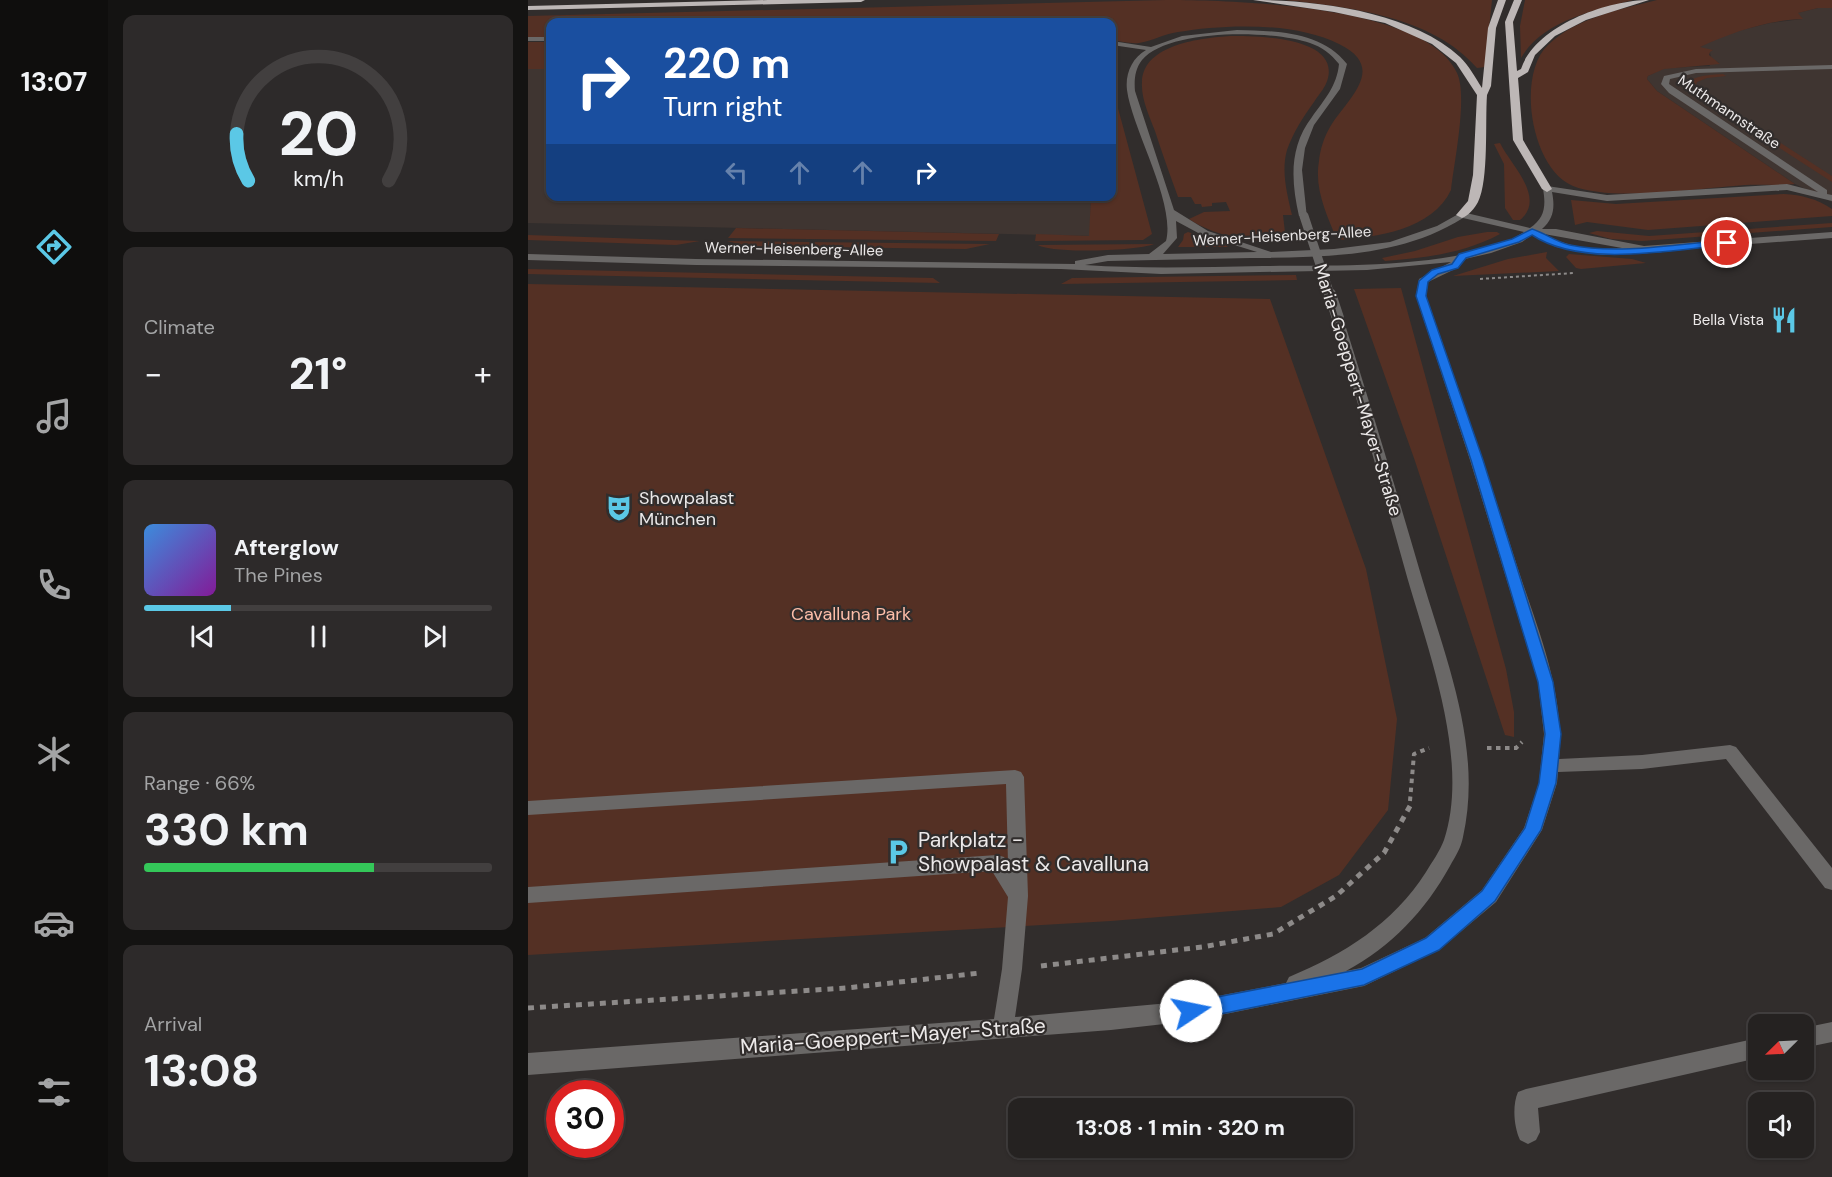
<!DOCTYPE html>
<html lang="en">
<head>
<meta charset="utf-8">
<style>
  :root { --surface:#252221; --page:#2d2a2a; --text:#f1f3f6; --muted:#a3a4a5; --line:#423f3f; --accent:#5bc8e6 }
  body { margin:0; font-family:"DM Sans",sans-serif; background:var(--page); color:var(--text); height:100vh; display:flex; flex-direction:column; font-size:22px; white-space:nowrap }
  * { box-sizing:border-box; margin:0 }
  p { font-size:20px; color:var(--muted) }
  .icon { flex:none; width:33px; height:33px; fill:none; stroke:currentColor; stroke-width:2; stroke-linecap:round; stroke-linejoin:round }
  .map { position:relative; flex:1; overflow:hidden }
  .drawer { display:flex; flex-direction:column; gap:15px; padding:15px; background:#141312; width:420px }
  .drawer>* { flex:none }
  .banner { position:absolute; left:18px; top:18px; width:570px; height:183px; border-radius:12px; box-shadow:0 2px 4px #0004,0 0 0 2px var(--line); background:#1a4fa0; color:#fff; overflow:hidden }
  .needle { width:39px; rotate:246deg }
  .fabs { position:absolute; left:1220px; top:1014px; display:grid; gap:12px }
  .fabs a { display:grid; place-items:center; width:66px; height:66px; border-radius:12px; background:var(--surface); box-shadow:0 2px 4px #0004,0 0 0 2px var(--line); font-size:30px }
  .speed { position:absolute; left:18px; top:1080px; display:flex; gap:12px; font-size:30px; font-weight:700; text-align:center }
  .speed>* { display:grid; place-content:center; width:78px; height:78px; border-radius:50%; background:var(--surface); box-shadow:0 2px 4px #0004,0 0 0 2px var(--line); line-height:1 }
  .speed .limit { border:9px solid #d22; background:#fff; color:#111 }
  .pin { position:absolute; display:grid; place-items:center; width:51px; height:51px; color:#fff; margin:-26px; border:3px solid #fff; border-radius:50%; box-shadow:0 2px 6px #0007 }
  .me { position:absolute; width:66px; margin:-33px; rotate:79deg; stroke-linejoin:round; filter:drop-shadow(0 0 4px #0008) }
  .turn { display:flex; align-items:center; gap:21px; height:126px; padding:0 18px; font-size:27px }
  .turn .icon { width:78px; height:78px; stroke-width:2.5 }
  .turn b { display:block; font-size:42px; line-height:51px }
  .lanes { display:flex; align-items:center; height:57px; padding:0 18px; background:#0003; justify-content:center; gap:30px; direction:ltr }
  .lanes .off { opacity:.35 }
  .big { font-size:45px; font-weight:700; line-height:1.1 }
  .drawer .card { flex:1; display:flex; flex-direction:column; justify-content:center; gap:9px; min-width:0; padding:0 21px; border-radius:12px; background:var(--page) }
  .drawer .dial { align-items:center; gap:0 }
  .dial svg { height:156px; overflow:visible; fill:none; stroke:var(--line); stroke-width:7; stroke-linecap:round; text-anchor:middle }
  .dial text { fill:var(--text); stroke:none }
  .song { display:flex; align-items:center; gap:18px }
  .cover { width:72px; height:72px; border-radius:9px; background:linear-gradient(135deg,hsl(210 70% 55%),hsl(290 70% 35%)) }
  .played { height:6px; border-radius:3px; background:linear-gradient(90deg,var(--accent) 25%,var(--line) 25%) }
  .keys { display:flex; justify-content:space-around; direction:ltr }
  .heat { display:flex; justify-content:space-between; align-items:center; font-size:33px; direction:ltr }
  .charge { height:9px; border-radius:4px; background:linear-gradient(90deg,#34c759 66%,var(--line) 0) }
  .trip { position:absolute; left:480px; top:1098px; width:345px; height:60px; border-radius:12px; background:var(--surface); box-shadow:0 2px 4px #0004,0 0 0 2px var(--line); font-weight:700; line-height:60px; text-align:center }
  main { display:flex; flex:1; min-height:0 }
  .dock { display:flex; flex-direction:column; width:108px; justify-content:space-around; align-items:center; background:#0f0e0d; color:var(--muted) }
  .dock .icon { width:42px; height:42px }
  .dock .on { color:var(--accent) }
  .dock b { font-size:27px; color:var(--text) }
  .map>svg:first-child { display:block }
  .built { fill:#3f3531 }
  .green { fill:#543024 }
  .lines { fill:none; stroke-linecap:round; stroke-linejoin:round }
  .path-far2 { stroke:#8d8a89; stroke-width:2; stroke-dasharray:3 3; stroke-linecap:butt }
  .path-far1 { stroke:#8d8a89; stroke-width:4; stroke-dasharray:4.5 4.5; stroke-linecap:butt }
  .path { stroke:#8d8a89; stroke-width:5; stroke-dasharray:6 6; stroke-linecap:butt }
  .minor { fill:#6a6867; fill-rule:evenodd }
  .highway { fill:#bdb7b6; fill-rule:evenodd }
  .minor-bridge-far1 { stroke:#6a6867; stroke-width:9 }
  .minor-bridge { stroke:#6a6867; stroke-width:12 }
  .route { fill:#1a73e8; stroke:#114b97; stroke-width:1.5 }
  .labels { text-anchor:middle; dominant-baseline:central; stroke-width:4.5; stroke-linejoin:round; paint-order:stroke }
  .far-street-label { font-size:15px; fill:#ece9e9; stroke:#312d2c }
  .far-poi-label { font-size:15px; fill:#ece9e9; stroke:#312d2c; text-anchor:end }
  .street-label { font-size:18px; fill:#ece9e9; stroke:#312d2c }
  .poi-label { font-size:18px; fill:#ece9e9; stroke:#312d2c; text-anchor:start }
  .park-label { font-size:18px; fill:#fdbea9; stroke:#312d2c }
  .near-poi-label { font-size:21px; fill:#ece9e9; stroke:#312d2c; text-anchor:start }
  .near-street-label { font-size:21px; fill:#ece9e9; stroke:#312d2c }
</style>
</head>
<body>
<main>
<nav class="dock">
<b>13:07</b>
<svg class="icon on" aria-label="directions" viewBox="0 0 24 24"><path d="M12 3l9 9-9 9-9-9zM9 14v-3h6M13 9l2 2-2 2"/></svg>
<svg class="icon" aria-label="music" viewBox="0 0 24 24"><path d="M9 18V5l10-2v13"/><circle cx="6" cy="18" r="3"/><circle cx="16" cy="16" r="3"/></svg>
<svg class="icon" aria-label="phone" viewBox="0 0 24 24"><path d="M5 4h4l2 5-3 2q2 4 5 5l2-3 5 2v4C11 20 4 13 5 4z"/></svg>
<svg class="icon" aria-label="climate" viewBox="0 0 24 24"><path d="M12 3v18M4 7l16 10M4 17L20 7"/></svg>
<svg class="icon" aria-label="car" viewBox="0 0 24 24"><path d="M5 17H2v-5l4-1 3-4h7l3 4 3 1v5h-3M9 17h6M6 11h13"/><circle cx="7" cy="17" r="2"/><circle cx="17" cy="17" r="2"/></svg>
<svg class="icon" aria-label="filters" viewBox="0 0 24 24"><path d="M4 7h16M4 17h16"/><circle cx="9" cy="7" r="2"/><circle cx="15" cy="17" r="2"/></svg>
</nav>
<section class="drawer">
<div class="card dial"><svg viewBox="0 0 100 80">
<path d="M14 69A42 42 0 1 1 86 69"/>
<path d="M14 69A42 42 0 0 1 8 45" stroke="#5bc8e6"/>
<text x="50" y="56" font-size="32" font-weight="700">20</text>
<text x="50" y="72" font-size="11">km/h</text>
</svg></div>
<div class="card"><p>Climate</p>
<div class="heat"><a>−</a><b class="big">21°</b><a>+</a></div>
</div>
<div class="card">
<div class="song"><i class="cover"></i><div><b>Afterglow</b><p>The Pines</p></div></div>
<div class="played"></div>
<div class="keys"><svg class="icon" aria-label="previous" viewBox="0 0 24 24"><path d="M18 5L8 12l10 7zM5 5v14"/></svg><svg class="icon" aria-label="pause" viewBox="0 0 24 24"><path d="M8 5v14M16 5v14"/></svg><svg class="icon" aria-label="next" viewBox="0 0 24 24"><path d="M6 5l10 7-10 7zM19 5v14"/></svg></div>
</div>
<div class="card"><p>Range · 66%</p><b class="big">330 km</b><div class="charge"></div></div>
<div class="card"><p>Arrival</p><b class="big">13:08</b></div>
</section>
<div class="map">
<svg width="1304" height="1177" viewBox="0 0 1304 1177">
  <rect width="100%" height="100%" fill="#312d2c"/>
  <!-- built -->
  <path class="built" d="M1290,8H1304V202L1267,184L1129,91L1119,79L1120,76L1136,68L1182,66L1181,64L1191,63L1183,58L1182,52L1171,47L1201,33L1242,23L1274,19L1269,13Z
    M0,69H22V196L563,197L562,236L0,223Z"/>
  <!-- green -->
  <path class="green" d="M638,0C703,0 899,5 929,73C940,96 926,163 923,190C905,229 848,238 809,240C799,215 786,189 791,161C792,150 796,137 802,127C820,98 860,68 811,44C767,22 697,24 650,32C636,34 624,41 611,43C602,44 592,41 584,40V22H22V37H0V16Z
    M757,0H964L957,67L949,68C904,16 821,7 757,0Z
    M997,0H1105C1067,10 1014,21 993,58L992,26Z
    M1129,0H1304V8H1290L1270,13L1275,19C1240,20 1204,32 1172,47L1185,50L1182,52L1181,55L1192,64L1136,69L1120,76L1119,79L1129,91L1267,184C1251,186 1234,184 1217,185C1173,188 1084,202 1045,186C1003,169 988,75 1020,45C1048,18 1093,9 1129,0Z
    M702,36C727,36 810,36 800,78C798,87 791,94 786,102C775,117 765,133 759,150C753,171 759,194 764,215H755L758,241C724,242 690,238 661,219L676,212L702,211L698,202L684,203V206L674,207L673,204H667L663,197H650C642,175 634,153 627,131C621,115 613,99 614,82C615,44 674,38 702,36Z
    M0,42H22V69H0Z
    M1195,74L1198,76L1179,78L1169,82L1167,87L1229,129H1223L1173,97L1163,95L1155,87C1164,75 1181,75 1195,74Z
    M584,86L624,234L615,240L507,241L508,234L561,236L563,197L584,196Z
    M1234,131L1304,176V182L1227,132Z
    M972,143C982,164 1019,198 992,220H985L977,208L976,164L966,144Z
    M1256,194C1274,195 1289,199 1304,209V216L1120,230L1059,222L1047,225L1043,200L1088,204Z
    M1304,223V227L1114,241L1083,239L1061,233L1069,231L1121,236Z
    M208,228L471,234L468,241L200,238Z
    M660,232L701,245L699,247H650L655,240L656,234Z
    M959,232H969L972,234C937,253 897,258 857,261L854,258L887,251L930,237Z
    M0,235L172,241L148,245L0,240Z
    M199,241L462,244L438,249L218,246Z
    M626,244C609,251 526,254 510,245Z
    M1019,252L1018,258L1031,271L925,276L980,259Z
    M1041,254L1104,259L1118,263L1053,269L1048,268L1038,257Z
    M0,269L405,278L412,283L41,275L0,274Z
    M768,275L769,280L533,284L544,278Z
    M0,284L742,299L838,569L869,719L860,810L811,875L753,907L583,921L0,955Z
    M873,288L978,669L986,712V737L977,735L887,461L826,289Z"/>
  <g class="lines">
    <!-- path-far2 -->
    <path class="path-far2" d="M952,279L1046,273"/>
    <!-- path-far1 -->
    <path class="path-far1" d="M959,748H988L994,742
      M882,801L886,754L901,748"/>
    <!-- path -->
    <path class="path" d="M513,966L674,947L745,934L808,896L856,853L882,806V800
      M0,1008L318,988L452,973"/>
    <!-- minor -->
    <path class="minor" d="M709,30C747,31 793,31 819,64L812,89L786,125L777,148L774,170L779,218L771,216C763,181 761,147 784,117C796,100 809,86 811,64C803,54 794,47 782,43C746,30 640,28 614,60C607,69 606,80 607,91L646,210L680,231L743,252L806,249L862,242L909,226L934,212L1002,228C1017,218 1018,206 1015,189L1019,186L1079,195L1259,184L1290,192L1141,93L1133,84L1136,76L1168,69L1304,65V69L1168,73L1142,79L1141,84L1299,190V194L1304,195V201L1259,190L1079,201L1024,192C1027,207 1026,219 1014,229H1028L1116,246L1304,232V238L1075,255L1028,247L1004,235L994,242L963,253L937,259L925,270L900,282L898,296C930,387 961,477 990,569C1010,630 1037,693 1031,759L1114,755L1202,745L1208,747L1304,868V890L1297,888L1198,759L1114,769L1030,772L1029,783L1014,830L968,902L911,950L836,986L663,1021L583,1030L0,1075V1053L466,1019L474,969L480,897L464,871L0,903V887L469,855L476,857L480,863L478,784L0,815V801L487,770L493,772L496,777L500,896L494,969L487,1017L663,1001L758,983L761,977C816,954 865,924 898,872C904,862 912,851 916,840C943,758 898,646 876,566C853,483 829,401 805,318L810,315L815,318C842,404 868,489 893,575C918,660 955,748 935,837C933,848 927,857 922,866C897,911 864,946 818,971L833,968L897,938L954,890L996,828L1011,783L1016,734L1010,682L942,460L888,296L891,279L923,262L839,270L633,274L533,269L168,265L0,260V254L168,259L547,264V261L580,255L621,254L638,241C648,203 604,129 599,90C597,74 604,58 618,50L584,45V41L623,47L654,36ZM935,218L996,232C940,270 803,265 735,266C676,267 616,269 557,265L580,261C627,260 675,259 722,258C795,257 872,258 935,218ZM648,221L674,235L729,252L635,254L649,238ZM1016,234L1094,248C1067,250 1040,248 1016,234Z
      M0,37H22V41H0Z
      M1304,1022V1042L1275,1048V1028Z
      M1230,1038V1058L1010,1108L1012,1132L1008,1140L1000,1144L992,1140C986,1127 984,1106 990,1092L998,1089Z"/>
    <!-- highway -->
    <path class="highway" d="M240,0H337L333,2L0,10V6Z
      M725,0C790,0 883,12 932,57C941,66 947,77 954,88L960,28L970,0H978L968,28L963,86L959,95C957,121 961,180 950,202C947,208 940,216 934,218L928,215L940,201L945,175L949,95L928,63L904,44L857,23L806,12Z
      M986,0H994L985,22L989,71L993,69C1007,26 1079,0 1121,0L1058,20L1027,36L1007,55L1000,72L990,78L995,140L1024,189L1019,192L1014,189L985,140L977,22Z"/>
    <!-- minor-bridge-far1 -->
    <path class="minor-bridge-far1" d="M776,216L802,295"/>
    <!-- minor-bridge -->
    <path class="minor-bridge" d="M802,294L810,318"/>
  </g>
  <!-- route -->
  <path class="route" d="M1004,229C1017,233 1028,242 1042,245C1090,255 1150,244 1199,240L1204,243L1199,245C1142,250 1054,268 1004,235L991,242L938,258L930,268L910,274L900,282L898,296L955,460L1025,682L1033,734L1028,783L1013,830L967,901L911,950L836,985L663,1020L656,1018L653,1011L656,1005L663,1002L834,969L898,938L954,891L997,828L1011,783L1017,734L1010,682L943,460L888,296L891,281L904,270L924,264L931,254L984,239Z"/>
  <!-- icons -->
  <defs>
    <g id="restaurant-bare" transform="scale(2.07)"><path d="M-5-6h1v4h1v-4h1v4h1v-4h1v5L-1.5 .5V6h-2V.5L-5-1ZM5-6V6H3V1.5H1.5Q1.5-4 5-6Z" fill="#5bc8e6" stroke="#312d2c" stroke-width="2.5" paint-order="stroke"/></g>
    <g id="theatre-bare" transform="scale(2.07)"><path d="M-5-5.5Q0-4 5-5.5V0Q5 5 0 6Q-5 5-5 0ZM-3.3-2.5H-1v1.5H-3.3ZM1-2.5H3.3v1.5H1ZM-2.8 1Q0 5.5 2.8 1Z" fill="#5bc8e6" stroke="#312d2c" stroke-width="2.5" paint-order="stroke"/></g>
    <g id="parking-bare" transform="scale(2.07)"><path d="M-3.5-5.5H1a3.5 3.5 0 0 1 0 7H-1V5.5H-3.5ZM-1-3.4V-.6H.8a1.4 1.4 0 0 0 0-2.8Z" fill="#5bc8e6" stroke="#312d2c" stroke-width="2.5" paint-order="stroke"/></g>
  </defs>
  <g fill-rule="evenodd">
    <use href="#restaurant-bare" x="1256" y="320"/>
    <use href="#theatre-bare" x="91" y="508"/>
    <use href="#parking-bare" x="370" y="852"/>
  </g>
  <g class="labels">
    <!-- far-street labels -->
    <g class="far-street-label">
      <text transform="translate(1201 112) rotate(34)">Muthmannstraße</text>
      <text transform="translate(754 236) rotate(-3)">Werner-Heisenberg-Allee</text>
      <text transform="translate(266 249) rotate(1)">Werner-Heisenberg-Allee</text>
    </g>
    <!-- far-poi labels -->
    <g class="far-poi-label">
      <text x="1236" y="320">Bella Vista</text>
    </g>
    <!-- street labels -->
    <g class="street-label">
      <text transform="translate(830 390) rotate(73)">Maria-Goeppert-Mayer-Straße</text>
    </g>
    <!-- poi labels -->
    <g class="poi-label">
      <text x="111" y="498">Showpalast<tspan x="111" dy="21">München</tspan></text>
    </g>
    <!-- park labels -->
    <g class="park-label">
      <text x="323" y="614">Cavalluna Park</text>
    </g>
    <!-- near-poi labels -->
    <g class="near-poi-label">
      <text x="390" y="840">Parkplatz -<tspan x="390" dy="24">Showpalast &amp; Cavalluna</tspan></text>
    </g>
    <!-- near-street labels -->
    <g class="near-street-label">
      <text transform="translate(365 1036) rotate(-4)">Maria-Goeppert-Mayer-Straße</text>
    </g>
  </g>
</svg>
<div class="fabs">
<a><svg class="needle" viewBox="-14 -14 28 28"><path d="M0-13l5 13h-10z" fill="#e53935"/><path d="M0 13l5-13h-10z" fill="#a3a4a5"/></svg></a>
<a><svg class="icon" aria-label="sound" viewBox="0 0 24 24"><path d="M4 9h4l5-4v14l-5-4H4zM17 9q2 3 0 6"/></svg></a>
</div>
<div class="speed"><div class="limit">30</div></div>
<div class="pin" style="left:1199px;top:243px;background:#d93025"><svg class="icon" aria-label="arrive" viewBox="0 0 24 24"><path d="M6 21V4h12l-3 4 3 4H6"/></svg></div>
<svg class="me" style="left:663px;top:1011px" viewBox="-20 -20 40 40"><circle r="19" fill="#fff"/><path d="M0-13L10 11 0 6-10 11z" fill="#1a73e8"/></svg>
<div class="trip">13:08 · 1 min · 320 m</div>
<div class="banner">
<div class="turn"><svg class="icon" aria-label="right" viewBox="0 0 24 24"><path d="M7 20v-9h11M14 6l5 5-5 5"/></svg><div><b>220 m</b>Turn right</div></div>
<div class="lanes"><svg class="icon off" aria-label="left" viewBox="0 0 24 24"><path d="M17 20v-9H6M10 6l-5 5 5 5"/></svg><svg class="icon off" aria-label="ahead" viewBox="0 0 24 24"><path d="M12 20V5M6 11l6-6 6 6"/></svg><svg class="icon off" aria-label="ahead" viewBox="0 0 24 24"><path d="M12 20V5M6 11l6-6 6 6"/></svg><svg class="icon" aria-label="right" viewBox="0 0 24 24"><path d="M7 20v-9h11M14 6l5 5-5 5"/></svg></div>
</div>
</div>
</main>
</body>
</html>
